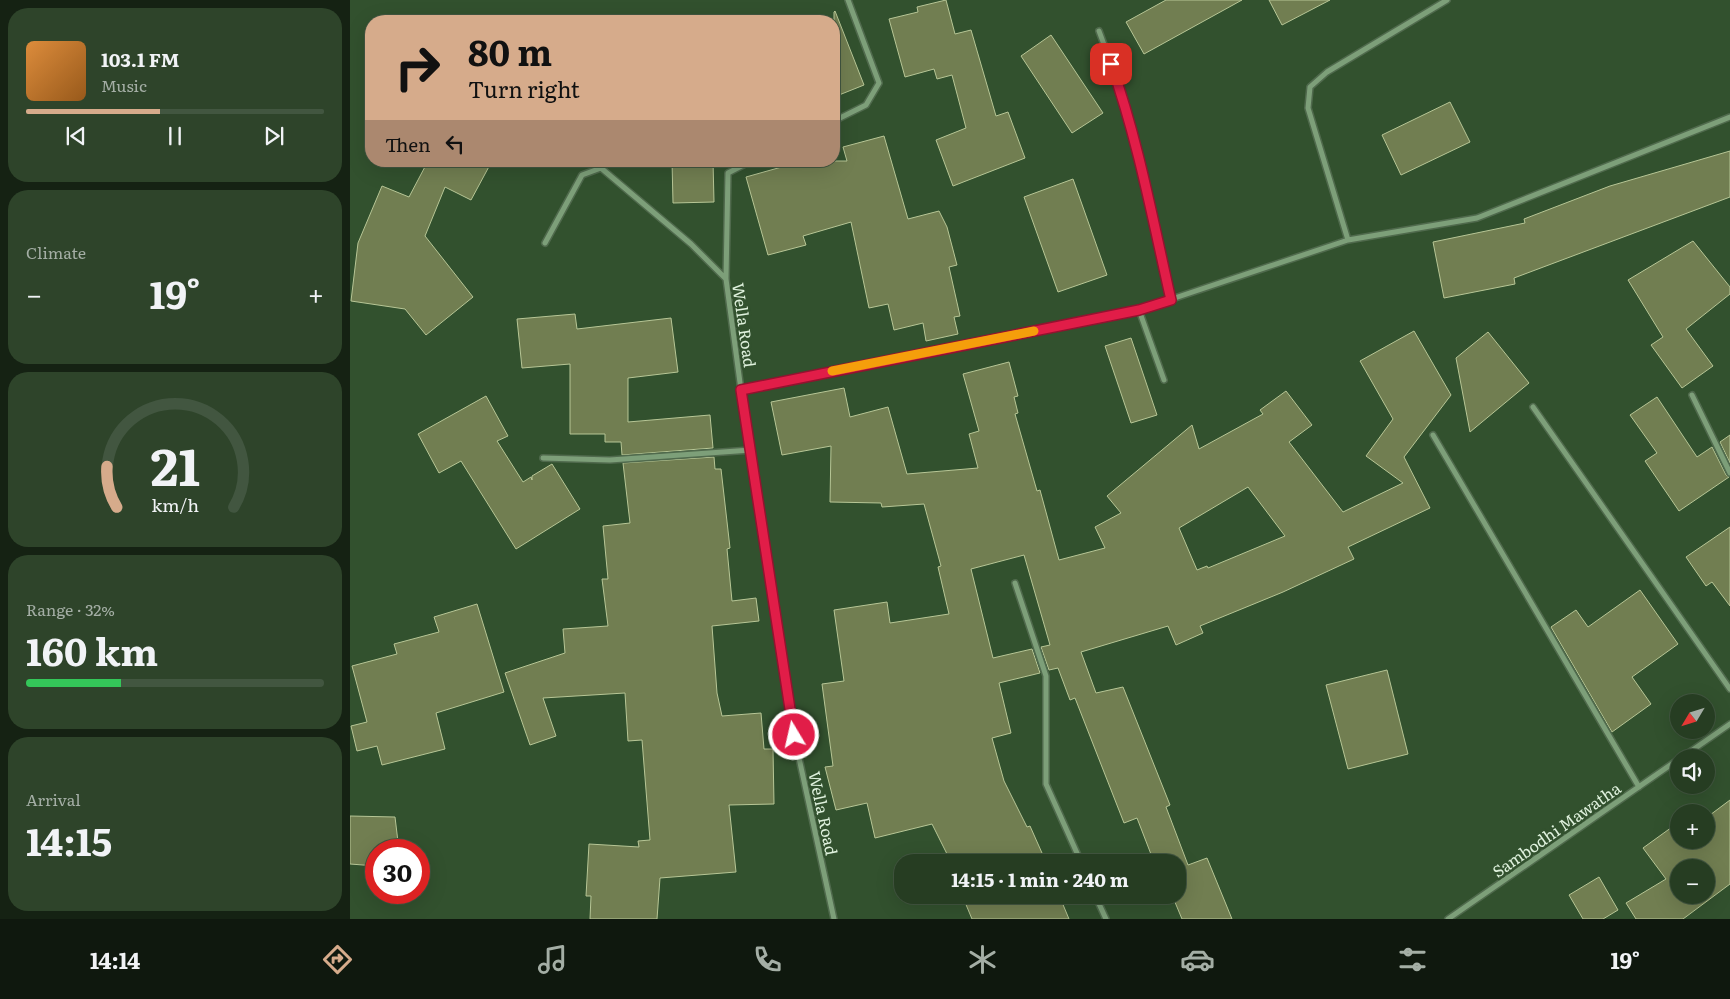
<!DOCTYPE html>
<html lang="en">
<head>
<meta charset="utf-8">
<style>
  :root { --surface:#263d22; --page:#2e442a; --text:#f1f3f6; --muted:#a4aea5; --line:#425640; --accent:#d6ab8b }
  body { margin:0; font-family:Literata,serif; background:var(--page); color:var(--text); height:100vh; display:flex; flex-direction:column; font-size:19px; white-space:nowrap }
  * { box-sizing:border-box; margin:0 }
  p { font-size:16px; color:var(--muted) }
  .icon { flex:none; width:28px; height:28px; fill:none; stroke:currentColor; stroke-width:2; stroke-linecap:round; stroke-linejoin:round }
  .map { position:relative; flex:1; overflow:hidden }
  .details { display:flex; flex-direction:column; gap:8px; padding:8px; background:#152213; width:350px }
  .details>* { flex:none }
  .top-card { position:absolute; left:15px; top:15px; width:475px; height:152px; border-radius:20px; box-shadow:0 5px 20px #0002,0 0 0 1px var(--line); background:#d6ab8b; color:#111; overflow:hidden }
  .needle { width:32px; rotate:232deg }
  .tools { position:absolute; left:1320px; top:694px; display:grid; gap:10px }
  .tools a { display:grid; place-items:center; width:45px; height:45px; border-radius:50%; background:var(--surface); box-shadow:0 5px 20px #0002,0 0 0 1px var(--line); font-size:25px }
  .speed { position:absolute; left:15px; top:839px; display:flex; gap:10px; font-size:25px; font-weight:700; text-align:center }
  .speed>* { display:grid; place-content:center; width:65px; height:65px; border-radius:50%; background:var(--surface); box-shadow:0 5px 20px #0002,0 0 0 1px var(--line); line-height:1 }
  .speed .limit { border:8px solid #d22; background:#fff; color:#111 }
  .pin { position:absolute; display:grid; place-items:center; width:42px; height:42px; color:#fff; margin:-21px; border-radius:10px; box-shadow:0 2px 8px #0006 }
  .me { position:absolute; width:55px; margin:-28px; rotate:351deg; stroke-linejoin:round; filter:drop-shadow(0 0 4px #0008) }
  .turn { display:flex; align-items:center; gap:18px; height:105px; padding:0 20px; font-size:22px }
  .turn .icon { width:65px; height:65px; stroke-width:2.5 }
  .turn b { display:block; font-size:35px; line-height:42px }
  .then { display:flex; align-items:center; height:48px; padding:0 20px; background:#0003; gap:10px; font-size:19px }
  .big { font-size:38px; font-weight:700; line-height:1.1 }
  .details .tile { flex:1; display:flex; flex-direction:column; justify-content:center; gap:8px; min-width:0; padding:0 18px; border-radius:20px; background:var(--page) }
  .details .dial { align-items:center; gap:0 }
  .dial svg { height:130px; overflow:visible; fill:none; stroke:var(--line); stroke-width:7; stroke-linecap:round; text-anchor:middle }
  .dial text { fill:var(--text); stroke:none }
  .song { display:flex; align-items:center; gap:15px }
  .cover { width:60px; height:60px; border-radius:8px; background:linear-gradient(135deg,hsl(30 70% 55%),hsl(30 70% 35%)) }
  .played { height:5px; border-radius:2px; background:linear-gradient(90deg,var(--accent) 45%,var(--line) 45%) }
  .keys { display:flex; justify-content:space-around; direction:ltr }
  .heat { display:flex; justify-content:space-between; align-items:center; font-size:28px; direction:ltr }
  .charge { height:8px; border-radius:4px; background:linear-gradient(90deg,#34c759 32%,var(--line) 0) }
  .trip { position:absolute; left:544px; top:854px; width:292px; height:50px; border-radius:20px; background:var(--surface); box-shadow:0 5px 20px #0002,0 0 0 1px var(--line); font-weight:700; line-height:50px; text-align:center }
  .dock { display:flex; height:80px; justify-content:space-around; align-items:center; background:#0f180e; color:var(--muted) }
  .dock .icon { width:35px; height:35px }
  .dock .active { color:var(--accent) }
  .dock b { font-size:22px; color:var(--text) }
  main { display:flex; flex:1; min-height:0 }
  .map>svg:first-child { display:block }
  .building { fill:#717e51; stroke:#b7c696; fill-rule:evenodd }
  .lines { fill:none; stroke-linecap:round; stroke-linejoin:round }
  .street-casing { stroke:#506a4d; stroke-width:8 }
  .street { stroke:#7d9f79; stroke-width:5 }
  .route-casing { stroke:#92132f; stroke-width:12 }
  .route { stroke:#e11d48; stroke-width:9 }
  .slow { stroke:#f59e0b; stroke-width:9 }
  .labels { text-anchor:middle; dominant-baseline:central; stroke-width:5; stroke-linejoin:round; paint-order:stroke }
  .street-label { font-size:16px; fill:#dff1dd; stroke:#32512e }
</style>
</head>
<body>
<main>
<section class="details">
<div class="tile">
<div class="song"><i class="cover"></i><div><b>103.1 FM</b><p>Music</p></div></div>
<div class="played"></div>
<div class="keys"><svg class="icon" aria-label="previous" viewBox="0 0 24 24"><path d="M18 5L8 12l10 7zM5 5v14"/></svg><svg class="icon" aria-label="pause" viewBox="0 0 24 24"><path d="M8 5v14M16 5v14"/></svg><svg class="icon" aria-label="next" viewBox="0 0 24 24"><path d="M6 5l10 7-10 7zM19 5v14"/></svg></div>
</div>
<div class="tile"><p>Climate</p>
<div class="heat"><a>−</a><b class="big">19°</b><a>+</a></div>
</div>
<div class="tile dial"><svg viewBox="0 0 100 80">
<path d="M14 69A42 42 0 1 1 86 69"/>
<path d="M14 69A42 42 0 0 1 8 44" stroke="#d6ab8b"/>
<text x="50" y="56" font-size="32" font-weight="700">21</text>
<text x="50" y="72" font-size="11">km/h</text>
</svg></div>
<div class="tile"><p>Range · 32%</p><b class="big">160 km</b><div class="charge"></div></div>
<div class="tile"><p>Arrival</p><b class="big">14:15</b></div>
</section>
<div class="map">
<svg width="1380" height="919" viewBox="0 0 1380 919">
  <rect width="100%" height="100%" fill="#32512e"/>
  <!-- building -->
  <path class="building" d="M596,0L605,34L621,30L646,116L658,112L675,158L603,186L586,140L616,128L602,75L587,79L584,69L555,77L539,19L568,12L567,7Z
    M816,0H892L794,54L776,22Z
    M919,0H980L932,25Z
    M485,11L514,85L484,97V12Z
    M701,35L753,113L722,133L671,56Z
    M1100,102L1120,142L1051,175L1032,135Z
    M534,136L558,219L589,211L597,227L607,265L599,267L610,316L604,317L608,334L576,341L573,323L544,330L538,304L519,308L501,222L453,236L456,245L418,255L396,177L453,161H497L493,147Z
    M1380,151V197L1164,278L1165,284L1094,298L1083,242L1175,223L1174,219L1260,186Z
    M78,161H142L121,200L95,187L75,236L123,297L76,335L55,309L1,301L8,243L32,186L59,197Z
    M322,161H363L364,202L323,203Z
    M723,179L757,275L708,292L674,197Z
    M1343,241L1380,287V294L1336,329L1363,366L1332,388L1301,345L1313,337L1278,280Z
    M225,314L227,329L321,318L328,372L278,378V422L360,415L363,448L272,455L271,442H255V434H220V364L172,368L167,319Z
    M1064,331L1101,395L1054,457L1080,508L998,547L1004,559L933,592L850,626L853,633L826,645L818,626L731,652L746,693L773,687L820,805L816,807L838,865L857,858L882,919H832L822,895H828V862H804L787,818L774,823L725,698L720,700L708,668L699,670L691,647L700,645L674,555L621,569L643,658L682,649L690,673L649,683L661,733L642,738L654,781L677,827L680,826L696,862H601L582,824L525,838L517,803L486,810L475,767L483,766L472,684L494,681L484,610L537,602L540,623L599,614L588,567L591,566L574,504L532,507L531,503L480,502L481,446L432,455L421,402L494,388L500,417L538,407L557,474L628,468L619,434L629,431L613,374L659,362L668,396L664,397L668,413L665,414L687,491L690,490L709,560L755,548L745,527L771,513L757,496L842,425L849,449L913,414L910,410L936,391L962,425L939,442L993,512L1053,483L1016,456L1043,419L1010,361ZM898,487L935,536L858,568L857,566L847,570L829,528Z
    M1138,332L1179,383L1120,432L1106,358Z
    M781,338L807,415L781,423L755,346Z
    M136,396L158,436L147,441L173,482L181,477L182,480V476L202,464L230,509L166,549L111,461L89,473L68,434Z
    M1307,397L1347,457L1362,447L1376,475L1379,477L1329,511L1295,461L1307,453L1280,415Z
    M1380,435V463L1370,442Z
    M364,457L365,469H371L380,548L377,549L382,601L406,598L409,621L362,626L367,693L372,716L411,713L414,749H423L424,804L379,805L386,872L310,878L307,919H240L241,896H236L239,844L289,847L288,841L300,840L292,740L278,741L275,693L193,698L206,736L180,745L155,673L215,653L213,629L258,626L252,579H258L253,526L280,523L273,463Z
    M1380,527V606L1362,582L1356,586L1336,557Z
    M1290,590L1328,644L1282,677L1301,704L1262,732L1201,627L1226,610L1238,627Z
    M127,604L154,692L86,713L95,749L32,765L27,746L7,751L1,726L17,722L2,666L47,654L44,644L89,632L84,617Z
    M1037,670L1058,754L998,769L976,685Z
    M1380,800V884L1333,919H1286L1276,903L1316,879L1293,848L1329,822V840H1356V818ZM1329,868H1356V895H1329Z
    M0,816L45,817L49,850H26V866L0,864Z
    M1249,877L1268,910L1253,919H1233L1219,895Z
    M612,895H709L719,919H622Z"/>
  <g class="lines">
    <!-- street casing -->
    <g class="street-casing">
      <path id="street" d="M749,31L773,96L791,166L821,300
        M484,121L516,105L529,83L498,0
        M401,161L378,173L376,279L391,390L444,735L484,919
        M998,240L958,108L960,87L977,72L1097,0
        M195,243L232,175L251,168L341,244L376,279
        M789,310L814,380
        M391,390L789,310L998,240L1127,218L1380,117
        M1342,395L1380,473
        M1183,407L1380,689
        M1083,435L1289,787
        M193,458L260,460L401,450
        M665,583L696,676V784L731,862
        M1331,758L1380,724
        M745,895L756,919
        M1098,919L1329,759"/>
    </g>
    <!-- street -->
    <use href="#street" class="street"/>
  </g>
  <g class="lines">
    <!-- route casing -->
    <g class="route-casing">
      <path id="route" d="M444,735L391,390L789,310L821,300C803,221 788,140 761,64"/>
    </g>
    <!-- route -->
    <use href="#route" class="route"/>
    <!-- slow -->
    <path class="slow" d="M482,371L684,331"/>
  </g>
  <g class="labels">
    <!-- street labels -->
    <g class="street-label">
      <text transform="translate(395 325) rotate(82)">Wella Road</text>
      <text transform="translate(474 813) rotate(78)">Wella Road</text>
      <text transform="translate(1206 829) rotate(-35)">Sambodhi Mawatha</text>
    </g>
  </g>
</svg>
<div class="tools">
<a><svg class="needle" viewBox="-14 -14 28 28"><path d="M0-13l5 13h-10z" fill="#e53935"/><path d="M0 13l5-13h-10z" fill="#a4aea5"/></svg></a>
<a><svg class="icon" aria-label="sound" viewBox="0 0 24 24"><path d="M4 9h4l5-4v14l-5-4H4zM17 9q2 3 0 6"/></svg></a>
<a>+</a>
<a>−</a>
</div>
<div class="speed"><div class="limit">30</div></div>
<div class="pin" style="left:761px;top:64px;background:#d93025"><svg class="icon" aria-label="arrive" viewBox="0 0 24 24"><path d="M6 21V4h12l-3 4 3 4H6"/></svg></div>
<svg class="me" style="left:444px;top:735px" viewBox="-20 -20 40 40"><circle r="17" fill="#e11d48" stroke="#fff" stroke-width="3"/><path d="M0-11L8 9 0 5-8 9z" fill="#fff"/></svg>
<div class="trip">14:15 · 1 min · 240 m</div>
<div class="top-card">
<div class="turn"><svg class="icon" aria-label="right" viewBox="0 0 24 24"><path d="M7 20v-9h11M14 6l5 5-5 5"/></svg><div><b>80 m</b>Turn right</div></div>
<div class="then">Then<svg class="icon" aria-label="left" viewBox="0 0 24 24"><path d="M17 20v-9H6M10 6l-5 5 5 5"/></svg></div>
</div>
</div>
</main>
<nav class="dock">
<b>14:14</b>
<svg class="icon active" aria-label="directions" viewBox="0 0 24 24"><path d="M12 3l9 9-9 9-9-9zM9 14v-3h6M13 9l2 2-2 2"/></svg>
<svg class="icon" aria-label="music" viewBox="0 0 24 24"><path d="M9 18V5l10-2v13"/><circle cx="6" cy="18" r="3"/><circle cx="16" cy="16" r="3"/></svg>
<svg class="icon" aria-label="phone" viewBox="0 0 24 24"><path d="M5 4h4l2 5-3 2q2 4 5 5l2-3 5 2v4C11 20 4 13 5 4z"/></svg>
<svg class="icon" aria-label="climate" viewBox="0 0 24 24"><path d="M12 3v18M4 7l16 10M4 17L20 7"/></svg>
<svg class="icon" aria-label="car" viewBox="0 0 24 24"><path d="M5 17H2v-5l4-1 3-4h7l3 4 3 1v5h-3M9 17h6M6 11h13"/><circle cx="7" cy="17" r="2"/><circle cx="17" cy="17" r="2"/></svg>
<svg class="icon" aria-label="filters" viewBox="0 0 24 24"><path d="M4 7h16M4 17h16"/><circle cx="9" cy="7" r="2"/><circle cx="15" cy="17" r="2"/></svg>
<b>19°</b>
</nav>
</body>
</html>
